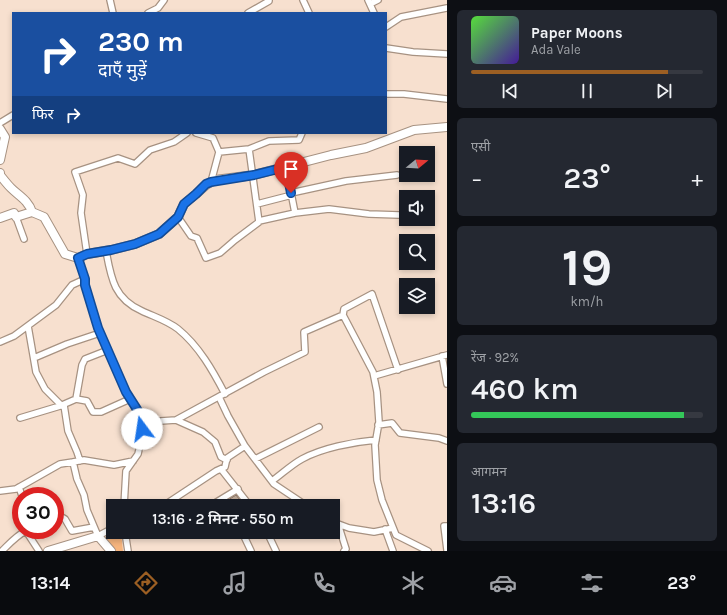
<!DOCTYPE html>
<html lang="hi">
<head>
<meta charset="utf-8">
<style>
  :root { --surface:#171b24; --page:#242831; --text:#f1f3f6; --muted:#9ea1a6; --line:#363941; --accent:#9c5f23 }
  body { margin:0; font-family:Karla,"Noto Sans Devanagari",sans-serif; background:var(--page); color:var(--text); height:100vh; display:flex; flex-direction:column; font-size:15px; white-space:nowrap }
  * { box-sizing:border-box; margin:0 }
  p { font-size:13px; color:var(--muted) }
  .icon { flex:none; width:22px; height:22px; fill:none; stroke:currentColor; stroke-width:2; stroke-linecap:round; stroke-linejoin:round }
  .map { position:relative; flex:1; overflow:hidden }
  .sheet { display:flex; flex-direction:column; gap:10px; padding:10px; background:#0d0f14; width:280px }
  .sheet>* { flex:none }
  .banner { position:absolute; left:12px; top:12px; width:375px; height:122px; border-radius:0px; box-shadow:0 2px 6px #0003; background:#1a4fa0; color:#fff; overflow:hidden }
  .needle { width:26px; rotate:72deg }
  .fabs { position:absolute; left:399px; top:146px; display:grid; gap:8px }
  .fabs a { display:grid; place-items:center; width:36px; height:36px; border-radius:0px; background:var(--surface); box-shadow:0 2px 6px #0003; font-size:20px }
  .speed { position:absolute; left:12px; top:487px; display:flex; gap:8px; font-size:20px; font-weight:700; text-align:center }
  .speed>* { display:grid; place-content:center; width:52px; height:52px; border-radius:50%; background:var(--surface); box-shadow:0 2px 6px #0003; line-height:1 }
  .speed .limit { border:6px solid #d22; background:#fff; color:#111 }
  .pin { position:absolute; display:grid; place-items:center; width:34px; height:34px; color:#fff; margin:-41px -17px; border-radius:50% 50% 50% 0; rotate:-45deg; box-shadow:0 0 4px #0007 }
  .pin .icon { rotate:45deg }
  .me { position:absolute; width:44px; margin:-22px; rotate:346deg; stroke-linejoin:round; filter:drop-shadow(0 0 3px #0008) }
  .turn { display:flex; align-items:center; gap:14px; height:84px; padding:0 20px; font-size:18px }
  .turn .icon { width:52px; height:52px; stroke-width:2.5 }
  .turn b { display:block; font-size:28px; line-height:34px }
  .then { display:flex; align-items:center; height:38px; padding:0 20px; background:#0003; gap:8px; font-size:15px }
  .big { font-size:30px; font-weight:600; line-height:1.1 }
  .sheet .card { flex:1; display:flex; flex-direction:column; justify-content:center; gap:6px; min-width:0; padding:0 14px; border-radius:6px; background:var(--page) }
  .sheet .dial { align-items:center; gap:0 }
  .dial b { font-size:52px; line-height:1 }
  .song { display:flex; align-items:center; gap:12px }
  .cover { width:48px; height:48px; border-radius:6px; background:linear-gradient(135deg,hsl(110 70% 55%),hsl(260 70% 35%)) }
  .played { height:4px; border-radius:2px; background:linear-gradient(90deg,var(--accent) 85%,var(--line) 85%) }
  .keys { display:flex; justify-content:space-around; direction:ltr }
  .heat { display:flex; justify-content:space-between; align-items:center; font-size:22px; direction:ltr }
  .charge { height:6px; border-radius:3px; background:linear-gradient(90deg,#34c759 92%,var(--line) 0) }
  .trip { position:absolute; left:106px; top:499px; width:234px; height:40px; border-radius:0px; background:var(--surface); box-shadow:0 2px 6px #0003; font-weight:600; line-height:40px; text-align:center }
  .tabs { display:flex; height:64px; justify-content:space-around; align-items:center; background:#090b0e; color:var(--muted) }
  .tabs .icon { width:28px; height:28px }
  .tabs .on { color:var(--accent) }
  .tabs b { font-size:18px; color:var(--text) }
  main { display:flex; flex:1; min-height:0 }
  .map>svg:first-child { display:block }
  .green { fill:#f6b57e }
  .building { fill:#bea998; stroke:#796555 }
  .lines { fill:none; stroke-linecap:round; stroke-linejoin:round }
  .street-casing { stroke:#a79282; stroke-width:8 }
  .secondary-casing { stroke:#a79282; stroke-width:10 }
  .street { stroke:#fff; stroke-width:5.5 }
  .secondary { stroke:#fff; stroke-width:8 }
  .route-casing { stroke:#114b97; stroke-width:10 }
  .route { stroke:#1a73e8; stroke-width:7 }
</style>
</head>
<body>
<main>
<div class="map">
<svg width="447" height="551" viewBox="0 0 447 551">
  <rect width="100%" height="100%" fill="#f7e0cf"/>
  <!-- green -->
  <path class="green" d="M113,531V532H121L123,551H115L104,539L107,537L105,534Z"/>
  <!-- building -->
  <path class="building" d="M236,495L245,506H230L228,500Z"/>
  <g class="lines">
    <!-- street casing -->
    <g class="street-casing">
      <path id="street" d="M110,0L113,13
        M303,0L309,13
        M368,0L374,13
        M370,4L378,0
        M148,13L158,8L164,0
        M248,13L269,1V0
        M386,27L401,17L447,8
        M386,48L413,52L447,54
        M386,94H404L447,99
        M0,123L13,115
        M249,149L269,141L299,140L302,133
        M211,182L219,152
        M291,193L346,181L397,175
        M257,204L292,195
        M295,213L329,209L369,214L399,215
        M16,217L24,239
        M178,217L191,236L197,238L206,258L220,253L235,240L259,222L249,149L219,152L213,138L196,133
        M259,221L295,213L286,167
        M106,251C111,278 114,299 142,311C155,317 168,321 178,329C199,346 213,371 225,394
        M87,254L81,213L83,195L75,172L118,158L135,164L150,150L174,142L187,133
        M78,258L85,279V285L98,328L126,392L145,422
        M343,315L373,372L377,392L379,422L375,445L377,480L382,500L396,535L428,551
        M28,326L36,372L45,389L62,406
        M0,342L14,336L56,305L72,285L85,279
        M442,356L447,384
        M34,358L67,344L100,333
        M374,376L447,355
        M76,399L82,365L85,359L108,350
        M64,405L68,431L77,452L80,461
        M20,418L60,406L76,399L87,401L93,412H101L130,399
        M176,420L203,432L215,442L221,457L227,460
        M378,425L392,423L400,433L439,438L447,441
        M245,446L274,484L307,506
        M255,459L319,427
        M73,462L77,479L84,495L87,510L98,536L113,528
        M221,469L250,506
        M272,481C282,474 291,465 302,459C322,448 353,442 376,440
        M19,487L22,496
        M0,491L16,489L60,464L73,462L84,460L114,465L133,461
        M175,499L179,506
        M222,499L226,506
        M124,506L126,471L138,454L145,422L176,420L264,372L305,352L304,332L343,315L344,309L372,294L398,370
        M163,506L216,471L225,467L227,458L245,446L228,416L219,397
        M210,506L238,489
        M55,513L65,519L72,531L94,527
        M333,522L349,528L374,532L393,528
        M338,524L346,549L344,551
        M447,526H444L447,550
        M385,529L393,551
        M125,532L128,551
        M192,532L193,534L197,532
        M242,532L251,551
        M267,532L276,551
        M2,551C10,543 17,535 26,531L39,551"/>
    </g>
    <!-- secondary casing -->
    <g class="secondary-casing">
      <path id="secondary" d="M0,129L5,137L0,160
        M0,173V175C4,180 7,184 11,188C19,196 28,200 32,212L44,217L65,254L78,258L87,254L111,250L135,244L159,234L178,217L184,204L196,194L206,185L215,180L254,175L331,155L366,148L414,130L447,127
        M0,218L14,213L16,217L32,212
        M48,551L98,536L111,551"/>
    </g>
    <!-- street -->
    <use href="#street" class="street"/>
    <!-- secondary -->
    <use href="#secondary" class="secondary"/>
  </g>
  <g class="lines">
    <!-- route casing -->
    <g class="route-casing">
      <path id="route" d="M142,429L145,422L126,392L98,328L85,285V279L78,258L87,254L111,250L135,244L159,234L178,217L184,204L196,194L206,184L211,182L254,175L286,167L291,193"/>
    </g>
    <!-- route -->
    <use href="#route" class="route"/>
  </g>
</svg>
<div class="fabs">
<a><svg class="needle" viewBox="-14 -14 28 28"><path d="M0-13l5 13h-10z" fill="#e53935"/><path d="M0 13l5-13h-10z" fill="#9ea1a6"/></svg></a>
<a><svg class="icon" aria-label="sound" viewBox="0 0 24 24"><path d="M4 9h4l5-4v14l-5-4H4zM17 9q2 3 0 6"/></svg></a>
<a><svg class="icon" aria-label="search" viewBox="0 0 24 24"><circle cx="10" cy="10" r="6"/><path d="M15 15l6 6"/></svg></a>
<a><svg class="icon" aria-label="layers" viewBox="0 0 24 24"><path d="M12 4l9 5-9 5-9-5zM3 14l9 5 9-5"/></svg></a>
</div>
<div class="speed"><div class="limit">30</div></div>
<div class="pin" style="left:291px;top:193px;background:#d93025"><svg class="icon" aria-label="arrive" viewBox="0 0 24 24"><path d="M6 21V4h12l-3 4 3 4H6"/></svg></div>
<svg class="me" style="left:142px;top:429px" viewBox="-20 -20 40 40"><circle r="19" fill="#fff"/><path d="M0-13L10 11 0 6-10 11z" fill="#1a73e8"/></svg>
<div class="trip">13:16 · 2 मिनट · 550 m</div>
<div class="banner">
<div class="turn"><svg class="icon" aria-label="right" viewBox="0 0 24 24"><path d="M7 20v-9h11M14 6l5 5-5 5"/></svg><div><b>230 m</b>दाएँ मुड़ें</div></div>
<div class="then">फिर<svg class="icon" aria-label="right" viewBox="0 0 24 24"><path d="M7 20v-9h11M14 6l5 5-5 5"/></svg></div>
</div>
</div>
<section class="sheet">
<div class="card">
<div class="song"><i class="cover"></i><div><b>Paper Moons</b><p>Ada Vale</p></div></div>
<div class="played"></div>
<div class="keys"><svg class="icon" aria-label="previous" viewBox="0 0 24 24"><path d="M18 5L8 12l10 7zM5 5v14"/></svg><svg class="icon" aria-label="pause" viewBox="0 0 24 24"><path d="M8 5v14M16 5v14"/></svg><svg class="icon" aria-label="next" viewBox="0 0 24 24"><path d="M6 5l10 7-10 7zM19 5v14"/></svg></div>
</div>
<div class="card"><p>एसी</p>
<div class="heat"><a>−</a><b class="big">23°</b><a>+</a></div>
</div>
<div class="card dial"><b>19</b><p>km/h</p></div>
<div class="card"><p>रेंज · 92%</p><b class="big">460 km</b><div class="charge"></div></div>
<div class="card"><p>आगमन</p><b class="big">13:16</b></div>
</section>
</main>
<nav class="tabs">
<b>13:14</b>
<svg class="icon on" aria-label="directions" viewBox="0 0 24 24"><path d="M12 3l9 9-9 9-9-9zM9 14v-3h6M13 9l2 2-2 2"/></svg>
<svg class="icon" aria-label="music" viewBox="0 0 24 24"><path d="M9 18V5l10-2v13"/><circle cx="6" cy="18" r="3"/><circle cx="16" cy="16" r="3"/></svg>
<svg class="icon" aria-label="phone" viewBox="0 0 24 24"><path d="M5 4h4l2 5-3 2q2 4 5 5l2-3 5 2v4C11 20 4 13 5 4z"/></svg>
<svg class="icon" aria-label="climate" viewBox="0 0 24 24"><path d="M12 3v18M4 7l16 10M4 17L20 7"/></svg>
<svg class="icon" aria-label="car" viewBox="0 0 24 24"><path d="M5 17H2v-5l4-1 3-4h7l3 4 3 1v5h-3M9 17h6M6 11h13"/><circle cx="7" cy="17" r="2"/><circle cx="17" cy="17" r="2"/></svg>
<svg class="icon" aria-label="filters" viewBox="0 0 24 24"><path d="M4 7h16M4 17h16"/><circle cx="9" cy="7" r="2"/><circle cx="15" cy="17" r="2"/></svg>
<b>23°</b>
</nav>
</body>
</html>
